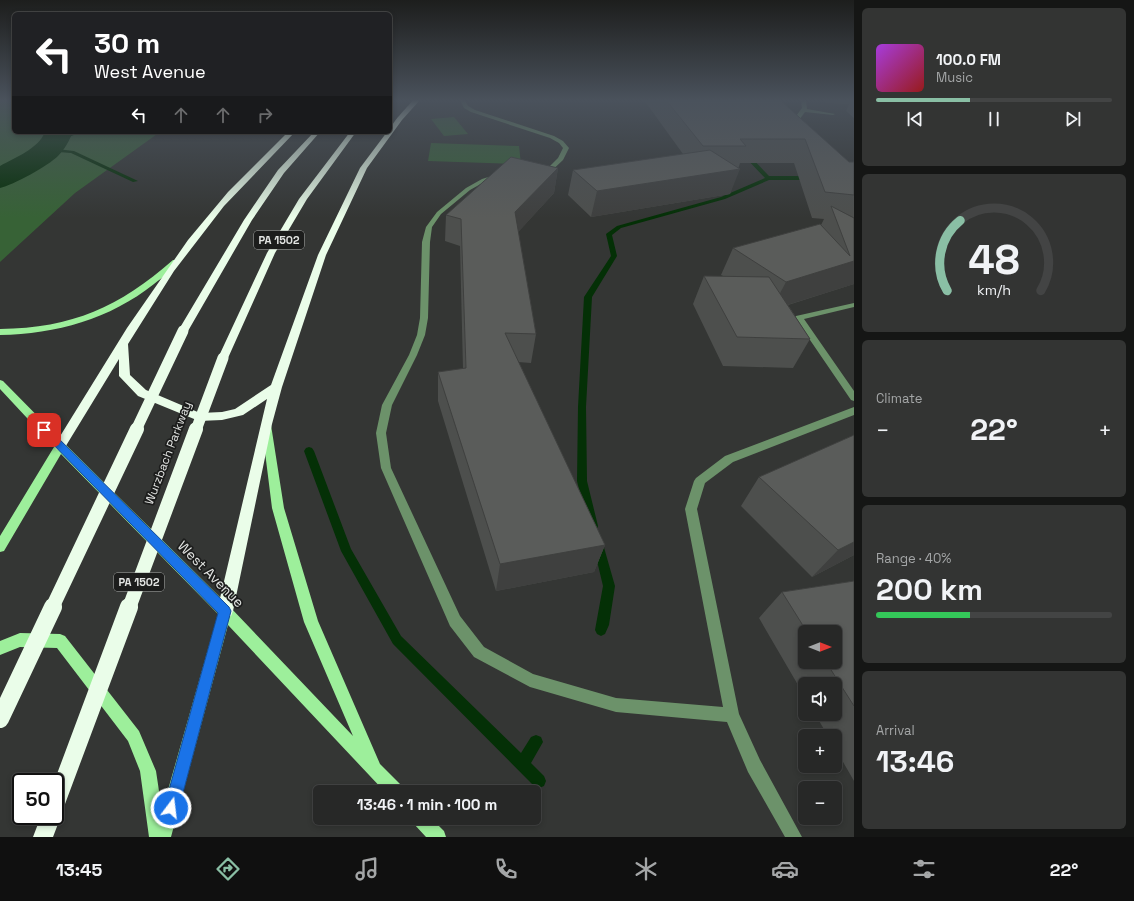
<!DOCTYPE html>
<html lang="en">
<head>
<meta charset="utf-8">
<style>
  :root { --surface:#272827; --page:#333433; --text:#f1f3f6; --muted:#a4a6a7; --line:#434444; --accent:#8abfa5 }
  body { margin:0; font-family:"Space Grotesk",sans-serif; background:var(--page); color:var(--text); height:100vh; display:flex; flex-direction:column; font-size:15px; white-space:nowrap }
  * { box-sizing:border-box; margin:0 }
  p { font-size:13px; color:var(--muted) }
  .icon { flex:none; width:22px; height:22px; fill:none; stroke:currentColor; stroke-width:2; stroke-linecap:round; stroke-linejoin:round }
  .map { position:relative; flex:1; overflow:hidden }
  .panel { display:flex; flex-direction:column; gap:8px; padding:8px; background:#151615; width:280px }
  .panel>* { flex:none }
  .top-card { position:absolute; left:12px; top:12px; width:380px; height:122px; border-radius:6px; box-shadow:0 2px 6px #0003,0 0 0 1px var(--line); background:#202124; color:#fff; overflow:hidden }
  .needle { width:26px; rotate:90deg }
  .tools { position:absolute; left:798px; top:625px; display:grid; gap:8px }
  .tools a { display:grid; place-items:center; width:44px; height:44px; border-radius:6px; background:var(--surface); box-shadow:0 2px 6px #0003,0 0 0 1px var(--line); font-size:20px }
  .speed { position:absolute; left:12px; top:773px; display:flex; gap:8px; font-size:20px; font-weight:700; text-align:center }
  .speed>* { display:grid; place-content:center; width:52px; height:52px; border-radius:50%; background:var(--surface); box-shadow:0 2px 6px #0003,0 0 0 1px var(--line); line-height:1 }
  .speed .limit { border:2px solid #111; border-radius:6px; background:#fff; color:#111 }
  .pin { position:absolute; display:grid; place-items:center; width:34px; height:34px; color:#fff; margin:-17px; border-radius:8px; box-shadow:0 2px 6px #0006 }
  .me { position:absolute; width:44px; margin:-22px; rotate:15deg; stroke-linejoin:round; filter:drop-shadow(0 0 3px #0008) }
  .turn { display:flex; align-items:center; gap:14px; height:84px; padding:0 16px; font-size:18px }
  .turn .icon { width:52px; height:52px; stroke-width:2.5 }
  .turn b { display:block; font-size:28px; line-height:34px }
  .lanes { display:flex; align-items:center; height:38px; padding:0 16px; background:#0003; justify-content:center; gap:20px; direction:ltr }
  .lanes .off { opacity:.35 }
  .big { font-size:30px; font-weight:600; line-height:1.1 }
  .panel .widget { flex:1; display:flex; flex-direction:column; justify-content:center; gap:6px; min-width:0; padding:0 14px; border-radius:6px; background:var(--page) }
  .panel .dial { align-items:center; gap:0 }
  .dial svg { height:104px; overflow:visible; fill:none; stroke:var(--line); stroke-width:7; stroke-linecap:round; text-anchor:middle }
  .dial text { fill:var(--text); stroke:none }
  .song { display:flex; align-items:center; gap:12px }
  .cover { width:48px; height:48px; border-radius:6px; background:linear-gradient(135deg,hsl(280 70% 55%),hsl(0 70% 35%)) }
  .played { height:4px; border-radius:2px; background:linear-gradient(90deg,var(--accent) 40%,var(--line) 40%) }
  .keys { display:flex; justify-content:space-around; direction:ltr }
  .heat { display:flex; justify-content:space-between; align-items:center; font-size:22px; direction:ltr }
  .charge { height:6px; border-radius:3px; background:linear-gradient(90deg,#34c759 40%,var(--line) 0) }
  .trip { position:absolute; left:313px; top:785px; width:228px; height:40px; border-radius:6px; background:var(--surface); box-shadow:0 2px 6px #0003,0 0 0 1px var(--line); font-weight:600; line-height:40px; text-align:center }
  .menu { display:flex; height:64px; justify-content:space-around; align-items:center; background:#101010; color:var(--muted) }
  .menu .icon { width:28px; height:28px }
  .menu .active { color:var(--accent) }
  .menu b { font-size:18px; color:var(--text) }
  main { display:flex; flex:1; min-height:0 }
  .map>svg:first-child { display:block }
  .green { fill:#376236 }
  .lines { fill:none; stroke-linecap:round; stroke-linejoin:round }
  .stream { fill:#043006; fill-rule:evenodd }
  .river { fill:#043006; fill-rule:evenodd }
  .minor { fill:#6c926a; fill-rule:evenodd }
  .major { fill:#9def9b; fill-rule:evenodd }
  .highway { fill:#eafde9; fill-rule:evenodd }
  .highway-bridge-far2 { stroke:#eafde9; stroke-width:11 }
  .highway-bridge-far1 { stroke:#eafde9; stroke-width:14 }
  .highway-bridge { stroke:#eafde9; stroke-width:18 }
  .wall { fill:#4d4f4d; fill-rule:evenodd }
  .shaded-wall { fill:#3f403f }
  .building { fill:#5a5c5a; stroke:#3f403f }
  .route { fill:#1a73e8; stroke:#114b97 }
  .labels { text-anchor:middle; dominant-baseline:central; stroke-width:3.5; stroke-linejoin:round; paint-order:stroke }
  .shield { fill:#1c1d1c; stroke:#a7a9a7; stroke-width:1 }
  .shield-label { font-size:11px; font-weight:bold; fill:#e3e5e3 }
  .street-label { font-size:12px; fill:#e3e5e3; stroke:#1c1d1c }
  .near-street-label { font-size:14px; fill:#e3e5e3; stroke:#1c1d1c }
</style>
</head>
<body>
<main>
<div class="map">
<svg width="854" height="837" viewBox="0 0 854 837">
  <rect width="100%" height="100%" fill="#343634"/>
  <!-- green -->
  <path class="green" d="M0,100H14V132H160L75,193L0,262Z
    M454,117L468,134L444,136L431,119Z
    M431,143L519,146L521,164L428,161Z"/>
  <g class="lines">
    <!-- stream -->
    <path class="stream" d="M74,132H80L57,143L53,142Z
      M48,148L74,151L138,181L133,182L71,153L46,151L45,150Z
      M743,153H747L769,176H811L814,178L811,180H769L725,199L621,228L612,235L617,256L592,297L586,407L587,481L598,526L597,529L593,530L589,529L577,481L578,407L584,297L611,256L606,234L617,226L721,197L765,178L743,155Z
      M309,447L312,448L314,451L351,549L401,636L521,753L531,737L536,735L541,737L543,742L531,763L544,776L546,781L544,786L539,788L534,786L393,644L341,551L304,451L306,448Z
      M598,539L602,541L603,544L615,586L609,625L605,634L601,636L597,634L595,630L603,586L593,544L594,541Z"/>
    <!-- river -->
    <path class="river" d="M45,132H73C69,141 65,149 58,156C48,166 13,185 0,188V166C16,157 38,149 45,132Z"/>
    <!-- minor -->
    <path class="minor" d="M460,100H465L468,106L475,110L554,136L563,141L569,148L563,160L546,176H542V174L558,158L563,148L559,143L550,138L471,112L464,108Z
      M801,100H806L807,109L835,114L833,115L805,112L799,120L803,127L798,128L793,120L802,108Z
      M498,174L500,175V177L486,181L470,190L441,214L432,227L430,242L428,318L425,335L417,355L392,405L386,433L391,468L460,616L484,647L533,674L616,698L723,707L685,509L694,481L696,478L725,456L854,407V415L733,462L705,483L697,509L739,714L760,760L802,837H785L748,772L727,722L616,712L530,687L474,657L450,626L381,468L376,433L382,405L409,355L417,335L420,318L422,242L426,227L437,212L466,188L482,179Z
      M854,303V307L804,319L854,391V401L851,400L795,318L796,316Z"/>
    <!-- major -->
    <path class="major" d="M173,260H179L180,262C173,270 163,277 154,284C110,319 56,334 0,335V329C73,328 119,307 173,260Z
      M0,380L3,381L64,443L230,607L353,736L304,622L272,508L262,428L263,425H271L284,508L318,621L380,764L402,786L404,792H385L228,625L171,837H149L140,771L128,741L57,648L20,647L0,655V641L20,633L60,634L65,636L139,731L156,771L162,811L218,614L61,454L4,551L0,552V536L54,447L0,389Z
      M412,818H431L444,831L446,837H426L414,824Z"/>
    <!-- highway -->
    <path class="highway" d="M413,100H420L402,120L367,168L326,255L282,387L272,424L233,611L231,616L225,618L219,616L217,611L267,399L243,415L222,420L199,421L138,396L119,376V359L64,449L60,451L56,449L54,446L127,328L188,240L228,192L288,132H295L224,206L174,271L128,344L130,375L146,390L200,413L222,412L235,409L271,385L318,255L360,168L387,132H390C390,123 407,108 413,100Z
      M314,132H320L284,173L252,220L188,331L183,334L179,333L178,331L244,220L278,170Z
      M350,132H356L307,199L275,253L228,358L227,360H219L218,358L267,253L299,199Z
      M55,808L58,809L61,816L53,837H33L41,816H55Z"/>
    <!-- highway-bridge-far2 -->
    <path class="highway-bridge-far2" d="M136,430L183,331
      M196,430L223,358"/>
    <!-- highway-bridge-far1 -->
    <path class="highway-bridge-far1" d="M52,608L137,429
      M129,608L196,429"/>
    <!-- highway-bridge -->
    <path class="highway-bridge" d="M0,719L53,607
      M55,805L129,607"/>
  </g>
  <!-- wall -->
  <path class="wall" d="M644,100H780L849,162H854V284L788,305L810,339L793,368L723,366L693,304L704,276H723L721,275L733,248L821,225L824,219L812,218L794,163H740L730,194L591,217L568,195L573,170L683,154Z
    M822,100H854V118L846,111L849,104L826,103Z
    M558,168L554,193L518,232L536,334L531,363L518,362L605,545L594,572L496,591L438,401V372L463,369L460,246L445,241L446,215Z
    M854,435V555L812,577L741,506L759,477Z
    M854,581V781L835,748V736H828L815,714H835V684H805V697L759,618L782,592ZM805,632H835V662H805Z"/>
  <!-- shaded-wall -->
  <path class="shaded-wall" d="M558,168L554,193L512,239L515,212Z
    M740,169L730,194L591,217L597,191Z
    M854,261V284L771,310L786,282Z
    M854,542V555L812,577L838,550Z
    M605,545L594,572L496,591L500,564Z"/>
  <!-- building -->
  <path class="building" d="M666,100H780L849,162H854V195L825,192L805,139H740L746,146H703Z
    M710,150L740,169L597,191L573,170Z
    M511,157L558,168L515,212L536,334L505,333L605,545L500,564L438,372L466,368L461,219L446,215Z
    M831,206L854,218V261L786,282L733,248L820,224L850,256Z
    M704,276L769,277L810,339L737,337Z
    M854,435V542L838,550L759,477Z
    M854,581V706L826,662H835V632H807L782,592Z"/>
  <!-- sky -->
  <linearGradient id="sky" x2="0" y2="1"><stop stop-color="#1d1e1d"/><stop offset="0.46" stop-color="#4a525c"/><stop offset="1" stop-color="#4a525c" stop-opacity="0"/></linearGradient>
  <rect width="854" height="218" fill="url(#sky)"/>
  <!-- route -->
  <path class="route" d="M41,427H47L229,607L231,611L179,808L177,813L171,815L166,813L164,808L218,613L41,432L39,430Z"/>
  <g class="labels">
    <!-- shield labels -->
    <g class="shield">
      <rect x="254" y="231" width="50" height="18" rx="3"/>
      <rect x="114" y="573" width="50" height="18" rx="3"/>
    </g>
    <g class="shield-label">
      <text x="279" y="240">PA 1502</text>
      <text x="139" y="582">PA 1502</text>
    </g>
    <!-- street labels -->
    <g class="street-label">
      <text transform="translate(168 453) rotate(-69)">Wurzbach Parkway</text>
    </g>
    <!-- near-street labels -->
    <g class="near-street-label">
      <text transform="translate(211 574) rotate(45)">West Avenue</text>
    </g>
  </g>
</svg>
<div class="tools">
<a><svg class="needle" viewBox="-14 -14 28 28"><path d="M0-13l5 13h-10z" fill="#e53935"/><path d="M0 13l5-13h-10z" fill="#a4a6a7"/></svg></a>
<a><svg class="icon" aria-label="sound" viewBox="0 0 24 24"><path d="M4 9h4l5-4v14l-5-4H4zM17 9q2 3 0 6"/></svg></a>
<a>+</a>
<a>−</a>
</div>
<div class="speed"><div class="limit">50</div></div>
<div class="pin" style="left:44px;top:430px;background:#d93025"><svg class="icon" aria-label="arrive" viewBox="0 0 24 24"><path d="M6 21V4h12l-3 4 3 4H6"/></svg></div>
<svg class="me" style="left:171px;top:808px" viewBox="-20 -20 40 40"><circle r="17" fill="#1a73e8" stroke="#fff" stroke-width="3"/><path d="M0-11L8 9 0 5-8 9z" fill="#fff"/></svg>
<div class="trip">13:46 · 1 min · 100 m</div>
<div class="top-card">
<div class="turn"><svg class="icon" aria-label="left" viewBox="0 0 24 24"><path d="M17 20v-9H6M10 6l-5 5 5 5"/></svg><div><b>30 m</b>West Avenue</div></div>
<div class="lanes"><svg class="icon" aria-label="left" viewBox="0 0 24 24"><path d="M17 20v-9H6M10 6l-5 5 5 5"/></svg><svg class="icon off" aria-label="ahead" viewBox="0 0 24 24"><path d="M12 20V5M6 11l6-6 6 6"/></svg><svg class="icon off" aria-label="ahead" viewBox="0 0 24 24"><path d="M12 20V5M6 11l6-6 6 6"/></svg><svg class="icon off" aria-label="right" viewBox="0 0 24 24"><path d="M7 20v-9h11M14 6l5 5-5 5"/></svg></div>
</div>
</div>
<section class="panel">
<div class="widget">
<div class="song"><i class="cover"></i><div><b>100.0 FM</b><p>Music</p></div></div>
<div class="played"></div>
<div class="keys"><svg class="icon" aria-label="previous" viewBox="0 0 24 24"><path d="M18 5L8 12l10 7zM5 5v14"/></svg><svg class="icon" aria-label="pause" viewBox="0 0 24 24"><path d="M8 5v14M16 5v14"/></svg><svg class="icon" aria-label="next" viewBox="0 0 24 24"><path d="M6 5l10 7-10 7zM19 5v14"/></svg></div>
</div>
<div class="widget dial"><svg viewBox="0 0 100 80">
<path d="M14 69A42 42 0 1 1 86 69"/>
<path d="M14 69A42 42 0 0 1 24 15" stroke="#8abfa5"/>
<text x="50" y="56" font-size="32" font-weight="700">48</text>
<text x="50" y="72" font-size="11">km/h</text>
</svg></div>
<div class="widget"><p>Climate</p>
<div class="heat"><a>−</a><b class="big">22°</b><a>+</a></div>
</div>
<div class="widget"><p>Range · 40%</p><b class="big">200 km</b><div class="charge"></div></div>
<div class="widget"><p>Arrival</p><b class="big">13:46</b></div>
</section>
</main>
<nav class="menu">
<b>13:45</b>
<svg class="icon active" aria-label="directions" viewBox="0 0 24 24"><path d="M12 3l9 9-9 9-9-9zM9 14v-3h6M13 9l2 2-2 2"/></svg>
<svg class="icon" aria-label="music" viewBox="0 0 24 24"><path d="M9 18V5l10-2v13"/><circle cx="6" cy="18" r="3"/><circle cx="16" cy="16" r="3"/></svg>
<svg class="icon" aria-label="phone" viewBox="0 0 24 24"><path d="M5 4h4l2 5-3 2q2 4 5 5l2-3 5 2v4C11 20 4 13 5 4z"/></svg>
<svg class="icon" aria-label="climate" viewBox="0 0 24 24"><path d="M12 3v18M4 7l16 10M4 17L20 7"/></svg>
<svg class="icon" aria-label="car" viewBox="0 0 24 24"><path d="M5 17H2v-5l4-1 3-4h7l3 4 3 1v5h-3M9 17h6M6 11h13"/><circle cx="7" cy="17" r="2"/><circle cx="17" cy="17" r="2"/></svg>
<svg class="icon" aria-label="filters" viewBox="0 0 24 24"><path d="M4 7h16M4 17h16"/><circle cx="9" cy="7" r="2"/><circle cx="15" cy="17" r="2"/></svg>
<b>22°</b>
</nav>
</body>
</html>
